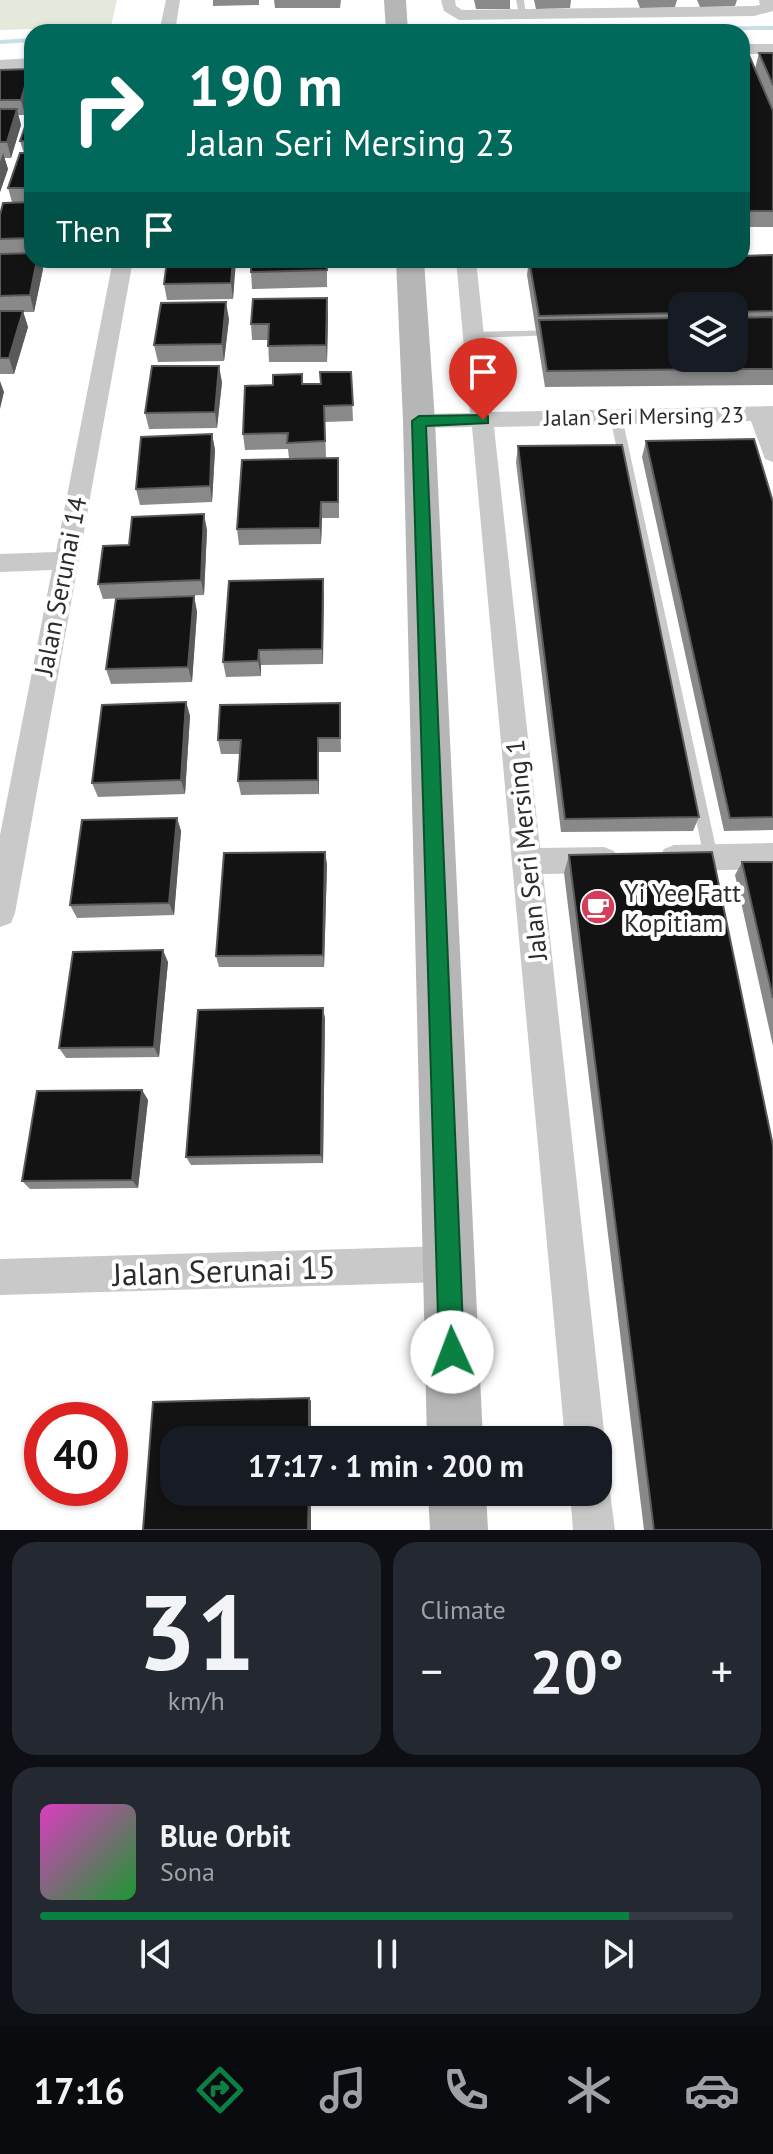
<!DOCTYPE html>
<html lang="en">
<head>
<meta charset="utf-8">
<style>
  :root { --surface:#171b24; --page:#242831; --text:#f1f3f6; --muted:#9ea1a6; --line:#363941; --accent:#0b8043 }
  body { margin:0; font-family:"PT Sans",sans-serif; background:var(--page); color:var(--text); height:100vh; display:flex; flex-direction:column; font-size:30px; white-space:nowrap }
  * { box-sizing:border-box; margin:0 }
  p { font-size:26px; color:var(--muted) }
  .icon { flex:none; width:44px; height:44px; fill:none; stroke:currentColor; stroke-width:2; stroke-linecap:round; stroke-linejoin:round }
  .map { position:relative; height:1530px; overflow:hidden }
  .details { display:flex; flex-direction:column; gap:12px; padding:12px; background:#0d0f14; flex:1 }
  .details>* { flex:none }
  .banner { position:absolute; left:24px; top:24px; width:726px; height:244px; border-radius:24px; box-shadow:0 2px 6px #0004; background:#00695c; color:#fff; overflow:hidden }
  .controls { position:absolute; left:668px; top:292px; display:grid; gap:16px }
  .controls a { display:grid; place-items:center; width:80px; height:80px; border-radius:16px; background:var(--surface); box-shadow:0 2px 6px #0004; font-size:40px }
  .speed { position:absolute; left:24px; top:1402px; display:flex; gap:16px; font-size:40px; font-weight:700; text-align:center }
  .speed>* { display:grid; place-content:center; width:104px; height:104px; border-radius:50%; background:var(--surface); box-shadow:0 2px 6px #0004; line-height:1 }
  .speed .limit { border:12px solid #d22; background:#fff; color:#111 }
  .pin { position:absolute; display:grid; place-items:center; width:68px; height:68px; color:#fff; margin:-82px -34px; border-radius:50% 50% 50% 0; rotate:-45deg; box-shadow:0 0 8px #0007 }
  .pin .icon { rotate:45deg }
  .me { position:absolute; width:88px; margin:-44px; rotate:358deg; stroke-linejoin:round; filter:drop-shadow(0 0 6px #0008) }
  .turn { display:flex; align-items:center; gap:28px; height:168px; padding:0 32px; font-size:36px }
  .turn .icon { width:104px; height:104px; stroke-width:2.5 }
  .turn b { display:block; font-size:56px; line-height:68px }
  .then { display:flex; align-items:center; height:76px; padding:0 32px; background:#0003; gap:16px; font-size:30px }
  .big { font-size:60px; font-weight:700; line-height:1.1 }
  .details .widget { flex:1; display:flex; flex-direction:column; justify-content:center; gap:12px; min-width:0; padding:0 28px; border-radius:24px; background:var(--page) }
  .details .dial { align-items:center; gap:0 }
  .dial b { font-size:104px; line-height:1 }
  .song { display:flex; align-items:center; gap:24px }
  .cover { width:96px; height:96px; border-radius:12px; background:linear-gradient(135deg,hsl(310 70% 55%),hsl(130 70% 35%)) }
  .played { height:8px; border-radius:4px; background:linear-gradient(90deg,var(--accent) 85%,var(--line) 85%) }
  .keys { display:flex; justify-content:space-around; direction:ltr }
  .heat { display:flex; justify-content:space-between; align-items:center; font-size:44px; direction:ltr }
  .details .tiles { flex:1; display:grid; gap:12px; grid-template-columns:1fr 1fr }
  .widget:last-child { grid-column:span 2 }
  .trip { position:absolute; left:160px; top:1426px; width:452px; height:80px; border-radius:24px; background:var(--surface); box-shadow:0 2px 6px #0004; font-weight:700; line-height:80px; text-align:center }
  .tab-bar { display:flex; height:128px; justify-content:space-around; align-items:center; background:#090b0e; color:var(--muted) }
  .tab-bar .icon { width:56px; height:56px }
  .tab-bar .active { color:var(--accent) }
  .tab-bar b { font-size:36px; color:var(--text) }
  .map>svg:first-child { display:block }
  .green { fill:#e4e9db }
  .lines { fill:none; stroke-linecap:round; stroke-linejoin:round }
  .stream { fill:#c9dfe7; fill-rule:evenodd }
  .lane { fill:#c9c9c9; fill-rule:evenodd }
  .street { fill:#c9c9c9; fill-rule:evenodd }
  .secondary { fill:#b6b6b6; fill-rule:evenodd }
  .wall { fill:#898989; fill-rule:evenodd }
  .shaded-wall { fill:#5a5a5a }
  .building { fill:#131313; stroke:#5a5a5a; stroke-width:2 }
  .route { fill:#0b8043; stroke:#07532c; stroke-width:2 }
  .labels { text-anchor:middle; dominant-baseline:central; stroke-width:8; stroke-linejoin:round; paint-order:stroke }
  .far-street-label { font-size:22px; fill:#2c2c2c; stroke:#fff }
  .street-label { font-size:26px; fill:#2c2c2c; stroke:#fff }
  .poi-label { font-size:26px; fill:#2c2c2c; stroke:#fff; text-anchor:start }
  .near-street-label { font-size:32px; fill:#2c2c2c; stroke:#fff }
</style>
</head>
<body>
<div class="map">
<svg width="773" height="1530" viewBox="0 0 773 1530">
  <rect width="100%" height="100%" fill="#fff"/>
  <!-- green -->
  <path class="green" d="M0,0H117L111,26L0,30Z"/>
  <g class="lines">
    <!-- stream -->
    <path class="stream" d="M773,26V30L346,32L349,30Z
      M32,38V42L0,44V40Z"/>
    <!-- lane -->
    <path class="lane" d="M516,0H524L526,16L519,14Z
      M554,330L559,333L558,335L474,338L469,335L474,332Z
      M616,413L622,417L719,862L717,867L712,869L707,867L705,862L610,417Z"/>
    <!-- street -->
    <path class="street" d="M166,0H180L175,32H159Z
      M441,0H455L456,6L462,10L754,6L760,5L759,0H773V11L754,16L459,20L444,11Z
      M742,44H773V54H742Z
      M32,58V68L0,70V60Z
      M113,260H133L15,913L11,923L0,927V835L52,570L0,572V554L56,552Z
      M456,260H476L492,412L773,406V462L765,459L751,421L494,427L540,848L604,847L614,851L619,860L614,869L604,873L543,874L605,1440L598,1454V1440H565L472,427L419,428L411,426L408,421L411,416L419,414L470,413Z
      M773,843V869L674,871L664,867L659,858L664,849L674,845Z
      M448,1246L461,1251L466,1264L461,1277L448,1282L0,1295V1259Z
      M598,1475L604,1478L610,1492L615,1530H573L570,1492H598Z"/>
    <!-- secondary -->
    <path class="secondary" d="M384,0H406L408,32H386Z
      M396,260H424L435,421L483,1440H427L403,421Z
      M428,1492H486L488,1530H430Z"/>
  </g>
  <!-- wall -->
  <path class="wall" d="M213,0H259V5L213,6Z
    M274,0H341L340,8H275Z
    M474,0H510V9H476Z
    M534,0H571L570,8L536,9Z
    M637,0H677L675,7L640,8Z
    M697,0H737L735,6L700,7Z
    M742,53L773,111V227H742Z
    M759,53H773V111L755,69Z
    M30,69L32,79V90L25,115H18L21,125L11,158H4L8,169L0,192V70Z
    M32,107V260H41L43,269L34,312H23L28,327L14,374H0V215L12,202L8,188L24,153L20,141Z
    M773,255V385L545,387L527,275L529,260ZM682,306H734V358H682Z
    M235,260L233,299L167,300L164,284Z
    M327,260V287L252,289L251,272Z
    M328,315L327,362H269L268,340H252L251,324Z
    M229,319L224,361L158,362L154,345Z
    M351,372L353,421L325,422L326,458L289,459L288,449L245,450L243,434L303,384H321Z
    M222,382L217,428L149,429L145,413Z
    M212,434L215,450L212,502L140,505L136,489Z
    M646,441L773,502V830L724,831L642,457Z
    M518,446L699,817L693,831L561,832L516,462Z
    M339,475V518H322L321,544L239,545L237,529Z
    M207,530L204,595L103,599L98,584L129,545Z
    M323,579V664L261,665V676L226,677L223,662Z
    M194,596L197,612L192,682L111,684L106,669Z
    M186,702L190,716L185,794L98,797L92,783Z
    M340,717L341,752H319V794L241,795L238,781L240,754H221L218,740Z
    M177,818L181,831L174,915L77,918L70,905Z
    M325,852L327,865L324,967H219L216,956Z
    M569,855L773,1530H644L564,873Z
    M742,862H773V1046L735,875Z
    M168,962L159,1057L66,1058L59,1048Z
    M323,1008L325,1019L323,1163L191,1165L186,1157Z
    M142,1090L148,1100L138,1188L30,1189L22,1181Z"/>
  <!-- shaded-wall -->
  <path class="shaded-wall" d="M30,69L32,79V90L25,115L21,100Z
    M17,109L21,125L11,158L7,142Z
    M3,153L8,169L0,192V162Z
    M37,260H41L43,269L34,312L30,295Z
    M233,260H235L236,262L233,299L231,283Z
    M327,298L328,315L327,362L326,345Z
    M226,302L229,319L224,361L222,344Z
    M23,311L28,327L14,374L9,358Z
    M219,366L222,382L217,428L215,412Z
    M0,381L4,392L0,409Z
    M212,434L215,450L212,502L210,486Z
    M321,502L322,518L321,544L320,528Z
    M204,514L207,530L204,595L201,580Z
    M323,579L324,595L323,664L322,649Z
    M194,596L197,612L192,682L188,667Z
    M259,650L261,665V676L258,661Z
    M186,702L190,716L185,794L181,780Z
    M318,738L319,752V794L318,780Z
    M177,818L181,831L174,915L169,903Z
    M325,852L327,865L324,967L323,955Z
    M163,950L168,962L159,1057L154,1047Z
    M323,1008L325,1019L323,1163L321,1155Z
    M142,1090L148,1100L138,1188L132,1180Z
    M309,1398L311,1401V1440H309Z
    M309,1492H311V1530H308Z"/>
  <!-- building -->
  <path class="building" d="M742,53H748L773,111V211H742Z
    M759,53H773V85Z
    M30,69L21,100H0V70Z
    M32,107V141H20Z
    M0,109H17L7,142H0Z
    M20,153H32V188H8Z
    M32,202V238L0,239V215L3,203Z
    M32,253V260H37L30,295L0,296V254Z
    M773,255V311L734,312V306H682V313L539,316L529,260H742V256Z
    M167,260H233L231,283L164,284Z
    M251,260H326L327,270L251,272Z
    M327,298L326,345L268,346L269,324H251L253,299Z
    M226,302L222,344L154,345L161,303Z
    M0,311H23L9,358H0Z
    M773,317V369H724L547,371L539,320L682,318V358H734V318Z
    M152,366H219L215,412L145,413Z
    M320,372H351L353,405L324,406L325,441L287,443L288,433L243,434L245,386L273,385V375L302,374V384H321Z
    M212,434L210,486L136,489L141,437Z
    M754,439L773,502V817L730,818L646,441Z
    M622,445L699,817L565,819L518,446Z
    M338,458V502H321L320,528L237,529L242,460Z
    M204,514L201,580L98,584L103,546L129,545L132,517Z
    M323,579L322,649L259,650L258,661L223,662L229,581Z
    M194,596L188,667L106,669L116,599Z
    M186,702L181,780L92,783L102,705Z
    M340,703V738H318V780L238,781L241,740H218L220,705Z
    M177,818L169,903L70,905L82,820Z
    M325,852L323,955L216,956L224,853Z
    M712,852L773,1146V1530H654L569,855Z
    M742,862H773V998Z
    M163,950L154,1047L59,1048L73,952Z
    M323,1008L321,1155L186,1157L198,1010Z
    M142,1090L132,1180L22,1181L37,1091Z
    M309,1398V1440H174V1492H309L308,1530H143L153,1402Z"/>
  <!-- route -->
  <path class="route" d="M483,415L488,416V423L426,426L464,1352L461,1361L452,1364L443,1361L439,1352L412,421L419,416Z"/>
  <!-- icons -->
  <defs>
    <g id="cafe-disc" transform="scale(1.8)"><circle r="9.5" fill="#d43e5a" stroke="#fff"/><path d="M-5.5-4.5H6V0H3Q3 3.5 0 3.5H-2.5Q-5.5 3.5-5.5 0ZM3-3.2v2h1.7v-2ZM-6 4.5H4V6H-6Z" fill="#fff"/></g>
  </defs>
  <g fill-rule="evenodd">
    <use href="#cafe-disc" x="598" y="907"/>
  </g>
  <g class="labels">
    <!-- far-street labels -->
    <g class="far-street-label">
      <text transform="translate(644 416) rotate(-1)">Jalan Seri Mersing 23</text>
    </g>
    <!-- street labels -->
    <g class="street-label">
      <text transform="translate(60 586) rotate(-79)">Jalan Serunai 14</text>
      <text transform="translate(526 850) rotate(-96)">Jalan Seri Mersing 1</text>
    </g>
    <!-- poi labels -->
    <g class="poi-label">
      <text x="624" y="892">Yi Yee Fatt<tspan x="624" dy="30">Kopitiam</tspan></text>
    </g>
    <!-- near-street labels -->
    <g class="near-street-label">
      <text transform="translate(224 1270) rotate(-2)">Jalan Serunai 15</text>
    </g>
  </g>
</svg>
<div class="controls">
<a><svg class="icon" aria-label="layers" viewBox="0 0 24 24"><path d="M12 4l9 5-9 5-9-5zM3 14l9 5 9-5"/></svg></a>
</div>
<div class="speed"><div class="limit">40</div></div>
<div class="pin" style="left:483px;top:420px;background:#d93025"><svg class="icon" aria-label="arrive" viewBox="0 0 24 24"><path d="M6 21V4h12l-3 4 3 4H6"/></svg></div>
<svg class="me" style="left:452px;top:1352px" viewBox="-20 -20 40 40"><circle r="19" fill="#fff"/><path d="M0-13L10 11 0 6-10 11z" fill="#0b8043"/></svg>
<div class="trip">17:17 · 1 min · 200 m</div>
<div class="banner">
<div class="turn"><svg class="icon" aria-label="right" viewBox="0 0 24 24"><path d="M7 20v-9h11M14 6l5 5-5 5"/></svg><div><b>190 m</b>Jalan Seri Mersing 23</div></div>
<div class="then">Then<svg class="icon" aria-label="arrive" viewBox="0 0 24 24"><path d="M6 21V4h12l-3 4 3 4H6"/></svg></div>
</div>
</div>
<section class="details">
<div class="tiles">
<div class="widget dial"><b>31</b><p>km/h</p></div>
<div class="widget"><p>Climate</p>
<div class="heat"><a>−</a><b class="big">20°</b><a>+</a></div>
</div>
<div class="widget">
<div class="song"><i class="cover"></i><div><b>Blue Orbit</b><p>Sona</p></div></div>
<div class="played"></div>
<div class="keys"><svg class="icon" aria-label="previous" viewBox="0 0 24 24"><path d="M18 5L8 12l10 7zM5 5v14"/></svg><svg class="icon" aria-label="pause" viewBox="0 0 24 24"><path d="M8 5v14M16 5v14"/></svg><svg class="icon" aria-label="next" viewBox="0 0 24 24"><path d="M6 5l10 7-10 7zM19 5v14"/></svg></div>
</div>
</div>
</section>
<nav class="tab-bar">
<b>17:16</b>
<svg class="icon active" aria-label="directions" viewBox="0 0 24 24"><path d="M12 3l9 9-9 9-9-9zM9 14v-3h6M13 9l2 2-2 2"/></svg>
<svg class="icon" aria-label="music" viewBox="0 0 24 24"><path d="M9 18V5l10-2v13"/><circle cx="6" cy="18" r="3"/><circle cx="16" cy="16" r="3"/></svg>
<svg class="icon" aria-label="phone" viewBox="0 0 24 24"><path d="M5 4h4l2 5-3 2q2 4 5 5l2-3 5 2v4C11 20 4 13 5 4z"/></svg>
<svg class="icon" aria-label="climate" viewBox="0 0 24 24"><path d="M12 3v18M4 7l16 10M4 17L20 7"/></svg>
<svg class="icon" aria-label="car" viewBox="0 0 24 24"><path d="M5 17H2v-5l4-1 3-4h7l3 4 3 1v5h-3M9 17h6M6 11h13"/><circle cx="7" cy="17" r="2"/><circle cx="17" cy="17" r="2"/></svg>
</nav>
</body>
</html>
